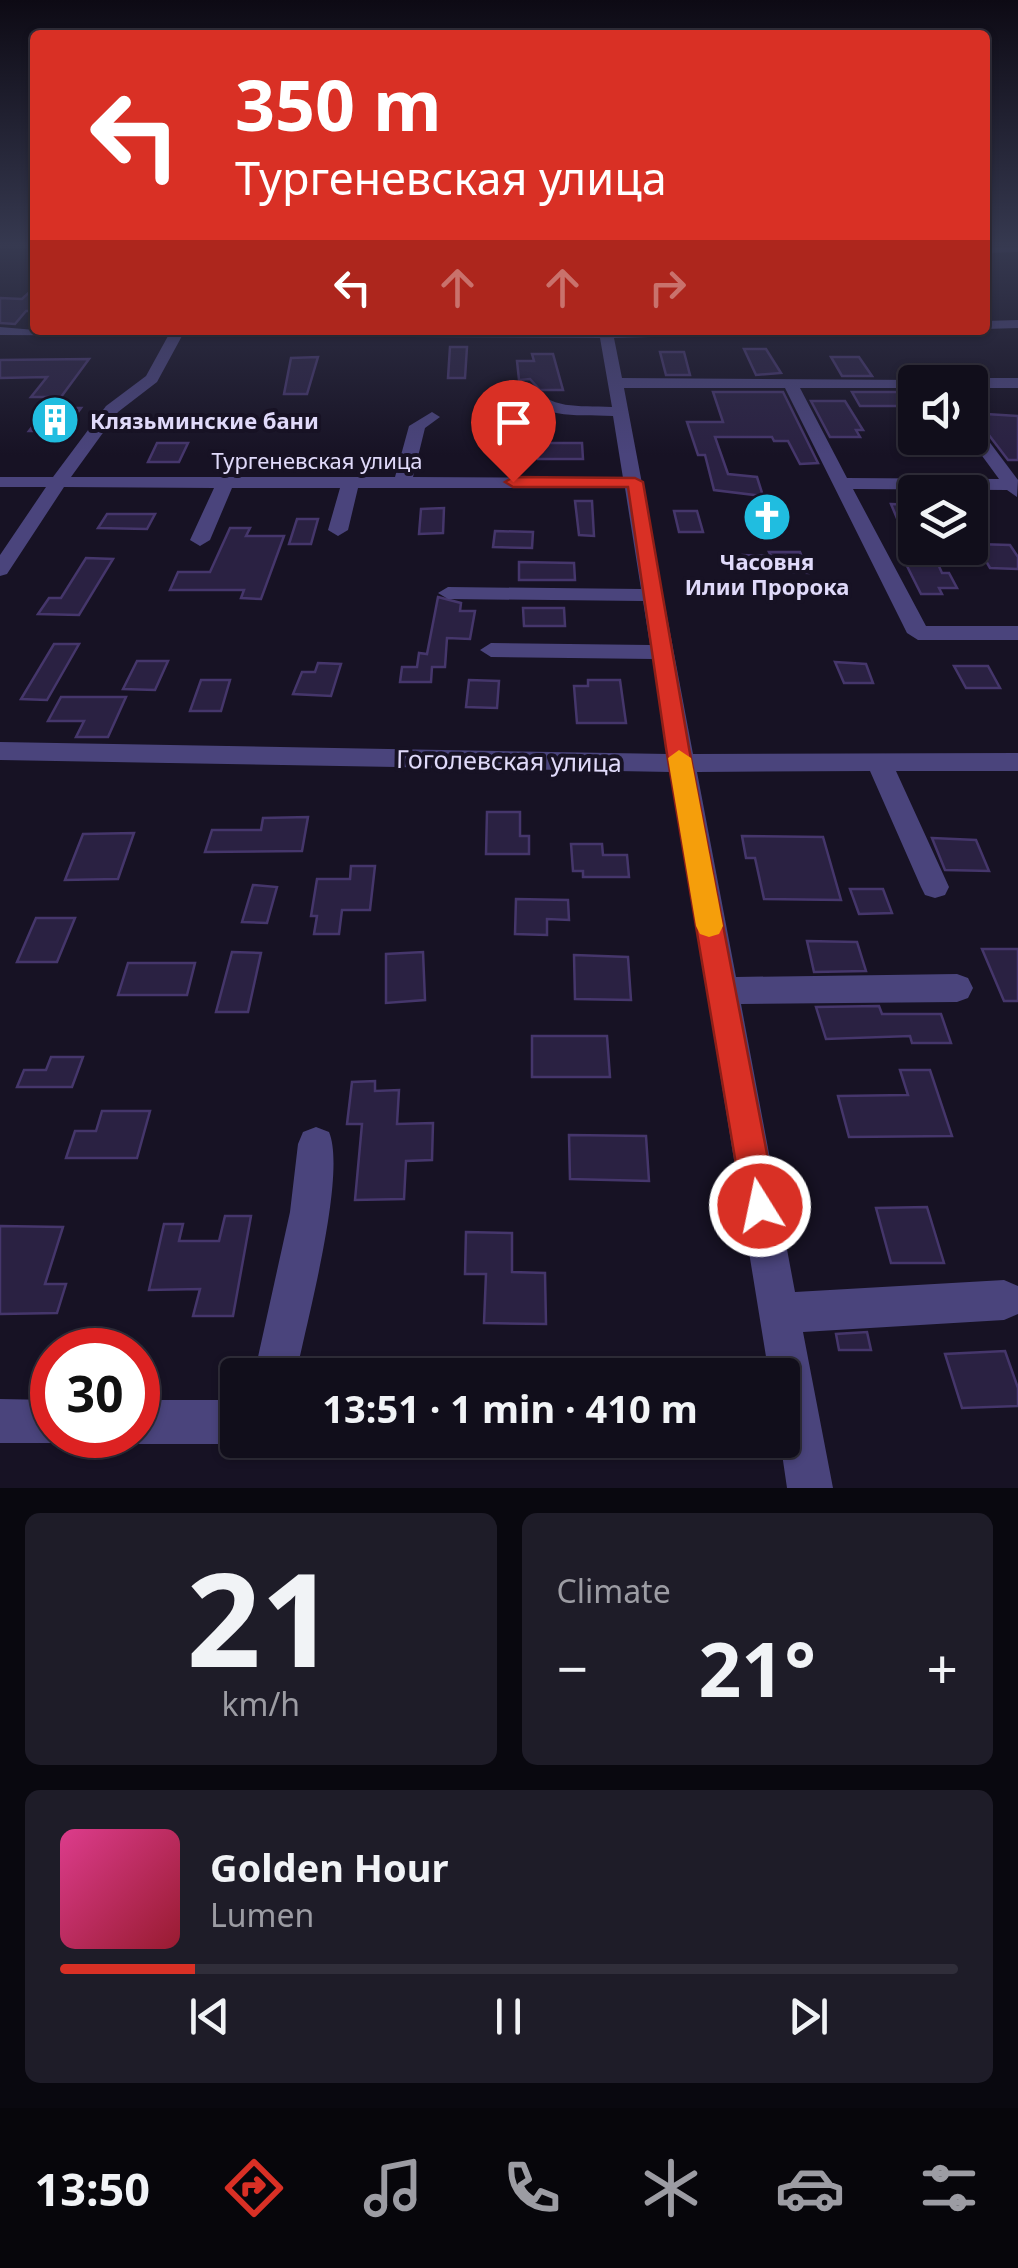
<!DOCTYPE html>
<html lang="en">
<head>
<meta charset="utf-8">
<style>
  :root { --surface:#110e1b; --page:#1e1c28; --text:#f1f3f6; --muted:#9c9ca3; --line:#302e3a; --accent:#d93025 }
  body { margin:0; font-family:"Noto Sans",sans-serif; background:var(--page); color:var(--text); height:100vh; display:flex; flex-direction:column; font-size:38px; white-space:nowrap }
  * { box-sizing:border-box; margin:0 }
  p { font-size:32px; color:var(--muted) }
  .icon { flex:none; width:55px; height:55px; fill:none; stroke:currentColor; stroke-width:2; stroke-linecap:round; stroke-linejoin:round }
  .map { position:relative; height:1488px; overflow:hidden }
  .drawer { display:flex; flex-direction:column; gap:25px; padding:25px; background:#09080f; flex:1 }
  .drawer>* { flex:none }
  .top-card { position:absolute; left:30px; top:30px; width:960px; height:305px; border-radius:10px; box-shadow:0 2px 8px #0004,0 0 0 2px var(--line); background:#d93025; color:#fff; overflow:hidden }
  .fabs { position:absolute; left:898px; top:365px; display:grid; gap:20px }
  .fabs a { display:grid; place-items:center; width:90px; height:90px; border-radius:10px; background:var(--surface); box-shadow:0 2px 8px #0004,0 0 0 2px var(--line); font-size:50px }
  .speed { position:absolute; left:30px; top:1328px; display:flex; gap:20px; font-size:50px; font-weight:700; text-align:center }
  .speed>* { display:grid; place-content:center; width:130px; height:130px; border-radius:50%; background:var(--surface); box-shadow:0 2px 8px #0004,0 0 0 2px var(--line); line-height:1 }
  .speed .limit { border:15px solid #d22; background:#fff; color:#111 }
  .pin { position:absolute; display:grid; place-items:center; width:85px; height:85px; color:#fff; margin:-102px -42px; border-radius:50% 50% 50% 0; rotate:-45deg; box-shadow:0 0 10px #0007 }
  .pin .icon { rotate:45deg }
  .me { position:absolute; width:110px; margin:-55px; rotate:350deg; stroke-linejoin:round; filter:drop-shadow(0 0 8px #0008) }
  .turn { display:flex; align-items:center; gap:35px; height:210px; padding:0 40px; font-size:45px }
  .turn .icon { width:130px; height:130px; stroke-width:2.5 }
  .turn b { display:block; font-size:70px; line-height:85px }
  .lanes { display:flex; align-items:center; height:95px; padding:0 40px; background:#0003; justify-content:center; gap:50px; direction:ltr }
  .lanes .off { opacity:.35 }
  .big { font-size:75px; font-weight:700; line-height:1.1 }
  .drawer .widget { flex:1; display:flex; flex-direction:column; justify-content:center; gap:15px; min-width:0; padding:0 35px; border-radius:15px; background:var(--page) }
  .drawer .dial { align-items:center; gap:0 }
  .dial b { font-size:130px; line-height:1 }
  .song { display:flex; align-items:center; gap:30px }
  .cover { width:120px; height:120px; border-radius:15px; background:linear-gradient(135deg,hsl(330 70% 55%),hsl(350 70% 35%)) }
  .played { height:10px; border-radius:5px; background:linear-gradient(90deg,var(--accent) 15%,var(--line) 15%) }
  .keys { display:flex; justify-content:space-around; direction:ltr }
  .heat { display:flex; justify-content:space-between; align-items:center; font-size:55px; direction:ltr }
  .drawer .tiles { flex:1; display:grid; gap:25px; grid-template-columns:1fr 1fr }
  .widget:last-child { grid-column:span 2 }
  .trip { position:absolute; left:220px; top:1358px; width:580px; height:100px; border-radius:10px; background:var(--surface); box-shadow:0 2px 8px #0004,0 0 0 2px var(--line); font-weight:700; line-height:100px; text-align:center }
  .tabs { display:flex; height:160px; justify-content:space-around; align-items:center; background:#07060b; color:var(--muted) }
  .tabs .icon { width:70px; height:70px }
  .tabs .active { color:var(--accent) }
  .tabs b { font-size:45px; color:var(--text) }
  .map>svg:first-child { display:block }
  .building { fill:#2a2142; stroke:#45366b; stroke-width:2.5 }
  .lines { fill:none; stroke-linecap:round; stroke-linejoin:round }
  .path { stroke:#40a5a8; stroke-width:2.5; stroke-dasharray:2.5 4; stroke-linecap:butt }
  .minor { fill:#4a447c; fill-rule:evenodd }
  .route { fill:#d93025; stroke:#8d1f18; stroke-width:2.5 }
  .slow { fill:#f59e0b }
  .labels { text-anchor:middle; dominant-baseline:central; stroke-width:8; stroke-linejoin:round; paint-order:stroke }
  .far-poi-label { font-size:22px; font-weight:bold; fill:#e0dafa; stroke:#171224; text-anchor:start }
  .far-street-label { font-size:22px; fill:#e0dafa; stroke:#171224 }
  .street-label { font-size:25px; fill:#e0dafa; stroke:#171224 }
</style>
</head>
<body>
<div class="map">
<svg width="1018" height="1488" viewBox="0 0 1018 1488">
  <rect width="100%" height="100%" fill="#171224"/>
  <!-- building -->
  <path class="building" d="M35,287V311H26L15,324L0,323V298L22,299Z
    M450,347H467L465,378H448Z
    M744,349H766L781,373L756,375Z
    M660,352H684L690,375H666Z
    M532,354H553L563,390H540L530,379L519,380L517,361H534Z
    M318,357L307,394H284L291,358Z
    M831,357H859L872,376H842Z
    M89,359L61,397H31L47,377L0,378V360Z
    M713,392H783L818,463L800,464L788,441H774L772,437H715L728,474L757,477L763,496L714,490L705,455H698L687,422H723Z
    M852,392H915V423L903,406H860Z
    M811,401H845L863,430H856L860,437H830Z
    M47,408H81L64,431H29Z
    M970,413L1018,416V460H1008L979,422L970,419Z
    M157,443H188L179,462H148Z
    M538,443H582L583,459H538Z
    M575,501H592L594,536L579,535Z
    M891,504L915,505V552L933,553L942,573H949L957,588H939L942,594H921L900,552H911Z
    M444,508L443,533L419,534L421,509Z
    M674,511H697L703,532H679Z
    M107,514H155L147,529L98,528Z
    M297,519H318L311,544H289Z
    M230,528H250L246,536H284L261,599L241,598L244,590H170L178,572H210Z
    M495,531L533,532L532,548L493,547Z
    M976,544L1010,545L1018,557V569L990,568Z
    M769,552H800L808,573L747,570L743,555L771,556Z
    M86,558L113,559L79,615L38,614L49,598H61Z
    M519,562L574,563L575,580H519Z
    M438,597L461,603L460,611H475L470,639L447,638L445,667H432L431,682H400L402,667H417L419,653L427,654Z
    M523,608H564L565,626H524Z
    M54,644H79L47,700L21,699Z
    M137,661H168L155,690L123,689Z
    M835,662L866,664L873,683H844Z
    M318,663L341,664L331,696L293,694L302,672H315Z
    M954,666H988L1000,688H966Z
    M201,680H230L221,711H190Z
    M469,680L499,681L497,708L466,707Z
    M588,680H620L626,723H577L574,686H588Z
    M61,697H126L108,737H76L84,721H48Z
    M487,812H520V836H529V854H486Z
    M308,817L302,851L205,852L212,830H261L263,818Z
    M134,833L118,879L65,880L83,834Z
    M742,836L823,837L841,900L764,899L755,858H746Z
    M932,838L976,840L989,871L945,870Z
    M571,844H602L603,855H627L629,877H583V871H573Z
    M351,866H375L370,910H342L339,934H314L317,916H311L317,879H350Z
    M253,885L277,887L267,923L242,922Z
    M850,889H883L892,913L859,914Z
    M516,899L568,900L569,920L547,919V935L515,934Z
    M36,918H75L57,962H17Z
    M807,941L857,942L866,971L814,972Z
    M982,949H1018V1001H1004Z
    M232,952L261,953L248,1012H216Z
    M423,952L425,1000L386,1003V954Z
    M574,955L628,957L631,1000L575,999Z
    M128,963H195L187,995H118Z
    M879,1006L882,1014H941L951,1043H912L910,1036L826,1039L816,1007Z
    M532,1036H607L610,1077H532Z
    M51,1057H83L72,1087H17L24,1070H46Z
    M900,1070H930L952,1136L849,1137L838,1096L908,1095Z
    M375,1081V1091L399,1090L397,1124L433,1123L432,1160L406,1161L404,1199L355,1200L362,1124H347L352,1082Z
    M102,1111H150L137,1158H66L75,1131H96Z
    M569,1135L646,1136L649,1181L570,1179Z
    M927,1207L944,1263H891L876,1208Z
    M225,1216H251L233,1316H193L200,1289L149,1290L164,1224H183L179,1241H219Z
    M0,1226L63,1227L45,1284H66L57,1313L0,1314Z
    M466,1232L512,1233V1272L545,1273L546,1324L484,1323L486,1274H465Z
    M867,1332L871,1350H839L836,1334Z
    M1005,1351L1018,1388V1406L962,1408L945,1354Z"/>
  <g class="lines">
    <!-- path -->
    <path class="path" d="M781,332L889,330"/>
    <!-- minor -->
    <path class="minor" d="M985,247H1018V252L985,253Z
      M1018,320V328L985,329V321Z
      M0,327L35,330H770L763,334L614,338L622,378L920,380L922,382H915V388H800L847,478L999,479L969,438L970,422L976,424L1018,480L1017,497L1007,490L853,489L926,626H1018V640H918L907,633L785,388H624L693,754L1018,753V771H896L949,887L945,895L935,898L925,895L921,887L870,771L697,772L736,977L957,974L968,978L973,988L968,998L957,1002L741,1004L795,1292L1004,1280L1018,1286V1314L1004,1320L803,1332L833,1488H787L780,1440L782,1375H769L671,772L0,760V742L668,754L653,659L491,657L480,650L491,643L650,645L643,601L448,599L438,593L448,587L641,589L625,488H358L348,530L338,536L328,530L340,488H232L210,540L200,546L190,540L214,488L64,487L7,574L0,576V555L46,487H0V477H53L106,406L146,376L168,336L0,335ZM182,336L600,338L612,407C576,405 552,411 527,382L514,385C541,421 571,414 613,416L623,478L413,477L425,428L440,417L432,412L409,426L395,477H71L118,412L157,382Z
      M970,378H1018V388H970V382H963Z
      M316,1127L329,1132C347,1174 306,1324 296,1375H254L290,1212L298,1144L303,1132Z
      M0,1399L52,1400V1435L67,1436L52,1443H0Z
      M138,1400H238V1440H247L238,1444H138L122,1435H138Z"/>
  </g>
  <!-- sky -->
  <linearGradient id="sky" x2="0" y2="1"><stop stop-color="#0d0a14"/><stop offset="0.54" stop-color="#363950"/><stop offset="1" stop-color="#363950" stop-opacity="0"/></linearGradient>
  <rect width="1018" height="455" fill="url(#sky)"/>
  <!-- route -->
  <path class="route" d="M635,478L643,482L689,748L777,1206L772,1218L760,1223L748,1218L743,1206L666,748L628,487H513L505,482L513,477Z"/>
  <!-- slow -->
  <path class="slow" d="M679,750L691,758L723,926L719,934L709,937L700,934L696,926L668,758Z"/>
  <!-- icons -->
  <defs>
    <g id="building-disc" transform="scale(2.5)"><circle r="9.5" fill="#20bde0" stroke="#171224"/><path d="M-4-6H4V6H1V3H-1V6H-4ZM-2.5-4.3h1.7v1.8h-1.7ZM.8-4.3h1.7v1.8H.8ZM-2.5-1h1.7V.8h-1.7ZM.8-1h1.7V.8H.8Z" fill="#fff"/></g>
    <g id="church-disc" transform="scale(2.5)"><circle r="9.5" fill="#20bde0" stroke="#171224"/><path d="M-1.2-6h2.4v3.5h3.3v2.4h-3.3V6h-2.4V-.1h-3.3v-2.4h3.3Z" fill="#fff"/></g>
  </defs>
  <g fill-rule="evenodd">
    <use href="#building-disc" x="55" y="420"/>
    <use href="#church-disc" x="767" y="517"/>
  </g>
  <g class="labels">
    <!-- far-poi labels -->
    <g class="far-poi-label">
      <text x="90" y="420">Клязьминские бани</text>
      <text x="767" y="561" text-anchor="middle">Часовня<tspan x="767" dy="25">Илии Пророка</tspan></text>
    </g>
    <!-- far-street labels -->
    <g class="far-street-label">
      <text x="317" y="460">Тургеневская улица</text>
    </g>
    <!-- street labels -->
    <g class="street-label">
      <text transform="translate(509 760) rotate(1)">Гоголевская улица</text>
    </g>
  </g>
</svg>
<div class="fabs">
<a><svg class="icon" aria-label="sound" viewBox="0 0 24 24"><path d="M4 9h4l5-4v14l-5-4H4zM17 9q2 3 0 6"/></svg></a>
<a><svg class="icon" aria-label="layers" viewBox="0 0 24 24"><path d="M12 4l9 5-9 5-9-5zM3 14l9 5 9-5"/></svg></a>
</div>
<div class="speed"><div class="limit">30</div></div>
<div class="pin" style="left:513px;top:482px;background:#d93025"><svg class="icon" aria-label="arrive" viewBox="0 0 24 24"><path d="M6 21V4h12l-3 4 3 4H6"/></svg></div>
<svg class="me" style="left:760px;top:1206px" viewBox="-20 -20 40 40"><circle r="17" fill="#d93025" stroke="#fff" stroke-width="3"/><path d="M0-11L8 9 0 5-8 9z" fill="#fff"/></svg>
<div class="trip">13:51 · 1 min · 410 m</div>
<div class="top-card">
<div class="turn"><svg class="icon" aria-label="left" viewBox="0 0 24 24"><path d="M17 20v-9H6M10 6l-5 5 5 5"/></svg><div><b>350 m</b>Тургеневская улица</div></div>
<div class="lanes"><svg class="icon" aria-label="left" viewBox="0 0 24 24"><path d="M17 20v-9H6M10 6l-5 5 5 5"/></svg><svg class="icon off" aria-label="ahead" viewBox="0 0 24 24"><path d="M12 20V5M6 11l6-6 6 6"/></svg><svg class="icon off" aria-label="ahead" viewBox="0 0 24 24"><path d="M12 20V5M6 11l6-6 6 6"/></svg><svg class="icon off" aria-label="right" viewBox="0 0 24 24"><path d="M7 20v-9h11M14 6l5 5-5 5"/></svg></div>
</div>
</div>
<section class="drawer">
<div class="tiles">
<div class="widget dial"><b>21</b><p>km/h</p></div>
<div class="widget"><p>Climate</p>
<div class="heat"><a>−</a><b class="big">21°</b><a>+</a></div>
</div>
<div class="widget">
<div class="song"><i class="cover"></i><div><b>Golden Hour</b><p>Lumen</p></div></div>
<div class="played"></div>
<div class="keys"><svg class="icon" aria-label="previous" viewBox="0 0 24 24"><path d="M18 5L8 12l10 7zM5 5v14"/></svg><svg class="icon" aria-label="pause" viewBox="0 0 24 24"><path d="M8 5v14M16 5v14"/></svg><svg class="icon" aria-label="next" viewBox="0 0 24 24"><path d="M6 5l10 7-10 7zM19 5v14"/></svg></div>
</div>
</div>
</section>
<nav class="tabs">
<b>13:50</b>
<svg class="icon active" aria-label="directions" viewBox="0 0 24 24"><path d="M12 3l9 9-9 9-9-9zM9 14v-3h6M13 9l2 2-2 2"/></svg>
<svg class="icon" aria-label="music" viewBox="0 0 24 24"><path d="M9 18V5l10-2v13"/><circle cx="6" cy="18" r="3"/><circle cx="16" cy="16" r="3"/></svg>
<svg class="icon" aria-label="phone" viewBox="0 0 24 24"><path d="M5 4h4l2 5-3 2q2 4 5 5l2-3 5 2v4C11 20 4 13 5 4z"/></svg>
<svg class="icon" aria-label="climate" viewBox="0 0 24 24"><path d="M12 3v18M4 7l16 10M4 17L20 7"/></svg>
<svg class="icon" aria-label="car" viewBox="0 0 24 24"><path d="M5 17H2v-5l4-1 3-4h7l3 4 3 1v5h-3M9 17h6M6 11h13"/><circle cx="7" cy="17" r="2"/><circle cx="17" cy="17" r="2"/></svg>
<svg class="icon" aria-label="filters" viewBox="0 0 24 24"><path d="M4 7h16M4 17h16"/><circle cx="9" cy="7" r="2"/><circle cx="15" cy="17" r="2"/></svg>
</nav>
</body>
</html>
